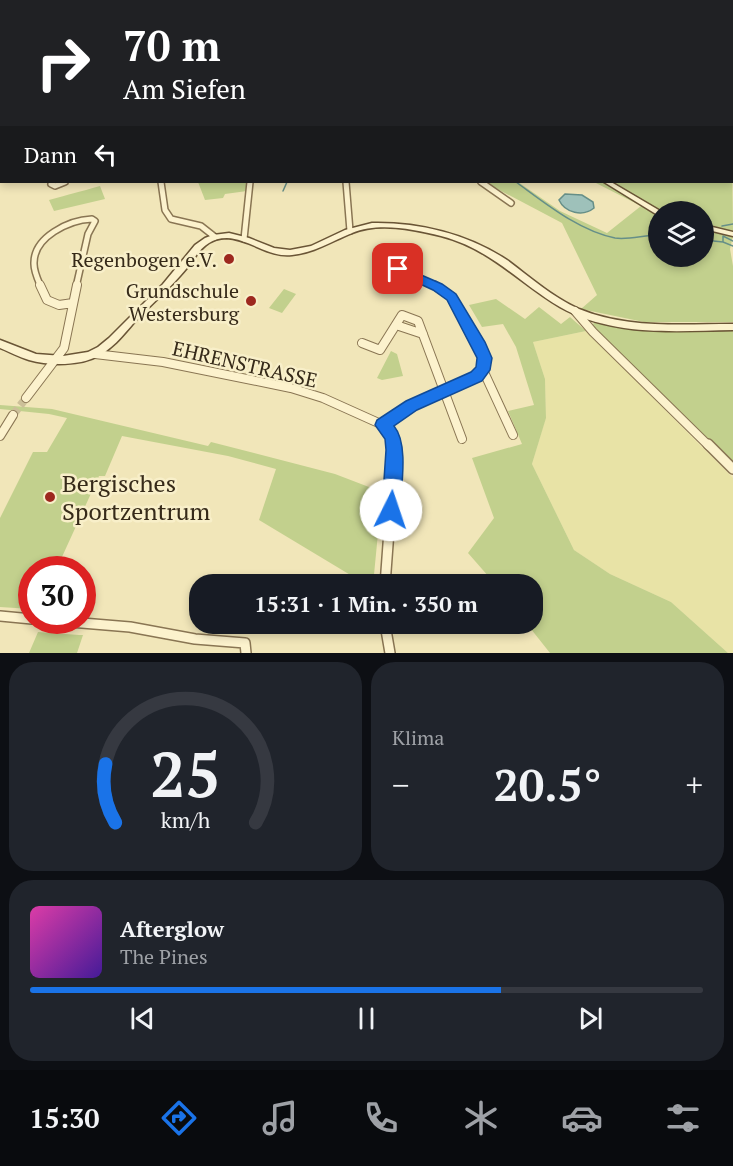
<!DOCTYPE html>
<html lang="de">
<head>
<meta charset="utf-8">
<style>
  :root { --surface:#171b24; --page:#20242c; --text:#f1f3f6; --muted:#9ea1a6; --line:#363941; --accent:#1a73e8 }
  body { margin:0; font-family:"PT Serif",serif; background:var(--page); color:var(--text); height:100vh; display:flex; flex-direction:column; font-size:22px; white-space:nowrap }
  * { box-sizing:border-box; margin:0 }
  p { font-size:20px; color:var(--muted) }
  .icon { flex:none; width:33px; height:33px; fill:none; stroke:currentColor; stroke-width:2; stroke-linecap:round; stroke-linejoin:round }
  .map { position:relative; height:653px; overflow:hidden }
  .panel { display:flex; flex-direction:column; gap:9px; padding:9px; background:#0d0f14; flex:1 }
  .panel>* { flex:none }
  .top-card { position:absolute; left:0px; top:0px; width:734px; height:183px; box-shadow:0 3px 9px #0003; background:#202124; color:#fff; overflow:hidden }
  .tools { position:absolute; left:648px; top:201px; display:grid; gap:12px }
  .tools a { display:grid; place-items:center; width:66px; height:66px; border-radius:50%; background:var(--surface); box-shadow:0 3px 9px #0003; font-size:30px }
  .speed { position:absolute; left:18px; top:556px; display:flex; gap:12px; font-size:30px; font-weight:700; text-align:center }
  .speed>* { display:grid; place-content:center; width:78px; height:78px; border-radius:50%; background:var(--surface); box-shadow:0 3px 9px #0003; line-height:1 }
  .speed .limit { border:9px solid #d22; background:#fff; color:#111 }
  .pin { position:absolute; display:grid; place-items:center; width:51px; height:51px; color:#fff; margin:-26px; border-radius:12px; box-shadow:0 3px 9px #0006 }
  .me { position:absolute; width:66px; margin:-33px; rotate:4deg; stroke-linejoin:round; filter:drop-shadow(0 0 4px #0008) }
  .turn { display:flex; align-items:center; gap:21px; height:126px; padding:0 24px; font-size:27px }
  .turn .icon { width:78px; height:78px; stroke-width:2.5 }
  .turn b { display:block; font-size:42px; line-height:51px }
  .then { display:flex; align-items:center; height:57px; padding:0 24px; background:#0003; gap:12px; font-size:22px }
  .big { font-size:45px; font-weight:600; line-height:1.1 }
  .panel .widget { flex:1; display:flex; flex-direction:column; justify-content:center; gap:9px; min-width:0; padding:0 21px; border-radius:24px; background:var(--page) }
  .panel .dial { align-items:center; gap:0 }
  .dial svg { height:156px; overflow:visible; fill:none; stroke:var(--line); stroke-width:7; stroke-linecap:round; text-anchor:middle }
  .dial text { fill:var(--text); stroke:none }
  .song { display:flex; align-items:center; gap:18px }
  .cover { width:72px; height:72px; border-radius:9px; background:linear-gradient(135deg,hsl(320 70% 55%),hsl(260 70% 35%)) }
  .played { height:6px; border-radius:3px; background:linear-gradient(90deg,var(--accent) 70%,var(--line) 70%) }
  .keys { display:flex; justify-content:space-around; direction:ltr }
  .heat { display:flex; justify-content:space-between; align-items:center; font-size:33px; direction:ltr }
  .panel .tiles { flex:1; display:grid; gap:9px; grid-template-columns:1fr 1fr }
  .widget:last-child { grid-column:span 2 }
  .trip { position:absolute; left:189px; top:574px; width:354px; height:60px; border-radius:24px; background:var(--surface); box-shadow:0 3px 9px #0003; font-weight:600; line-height:60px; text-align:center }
  .tabs { display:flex; height:96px; justify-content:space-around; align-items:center; background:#090b0e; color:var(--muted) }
  .tabs .icon { width:42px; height:42px }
  .tabs .active { color:var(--accent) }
  .tabs b { font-size:27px; color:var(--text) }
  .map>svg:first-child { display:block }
  .farmland { fill:#e8e3a6 }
  .green { fill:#c2d08d }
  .water { fill:#9ec1ba; stroke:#668f88; stroke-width:1.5 }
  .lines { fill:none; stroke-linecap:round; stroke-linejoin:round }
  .stream { stroke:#668f88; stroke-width:1.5 }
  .street-tunnel { stroke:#ccc099; stroke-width:8; stroke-dasharray:8 4; stroke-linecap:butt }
  .street-far4-casing { stroke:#897553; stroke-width:4.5 }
  .street-far3-casing { stroke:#897553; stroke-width:6 }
  .street-far2-casing { stroke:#897553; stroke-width:8 }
  .street-far1-casing { stroke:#897553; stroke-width:10 }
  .street-casing { stroke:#897553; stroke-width:12 }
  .secondary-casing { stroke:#6a5536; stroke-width:3 }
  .street-far4 { stroke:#fcf2cd; stroke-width:3 }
  .street-far3 { stroke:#fcf2cd; stroke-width:4.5 }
  .street-far2 { stroke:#fcf2cd; stroke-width:5 }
  .street-far1 { stroke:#fcf2cd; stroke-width:8 }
  .street { stroke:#fcf2cd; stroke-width:9 }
  .secondary { fill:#fcf2cd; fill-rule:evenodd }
  .route { fill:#1a73e8; stroke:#114b97; stroke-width:1.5 }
  .poi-dot { fill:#9d281e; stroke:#f8efc9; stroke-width:2 }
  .labels { text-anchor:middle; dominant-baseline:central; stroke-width:5; stroke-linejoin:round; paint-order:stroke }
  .poi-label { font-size:20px; fill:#362a19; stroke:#f8efc9; text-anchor:end }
  .street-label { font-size:20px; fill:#362a19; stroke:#f8efc9 }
  .near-poi-label { font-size:24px; fill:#362a19; stroke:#f8efc9; text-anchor:start }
</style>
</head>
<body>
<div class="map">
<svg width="733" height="653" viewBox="0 0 733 653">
  <rect width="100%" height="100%" fill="#f1e6b9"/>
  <!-- farmland -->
  <path class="farmland" d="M586,331L733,478V653H728L671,602L610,574L574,550L532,464L546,417L545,379L533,342Z"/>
  <!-- green -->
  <path class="green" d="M732,150L733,231L704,224V212H658V256H704V229L733,236L730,249L733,266V322H644L581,309L597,295L562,223L484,182H518L560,211L607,233L641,206L594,182H732Z
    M198,182H247V191L225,194L223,198L205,200Z
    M100,186L105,199L54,211L49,200C70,194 79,192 100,186Z
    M284,289L296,294L282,313L269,308Z
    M496,299L525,319L539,307L561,324L570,317L586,331L533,342L545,379L546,418L532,464L574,550L610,574L671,602L728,653H550L527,624H532V585H496L468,553L494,518L472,458L522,444L508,411L534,405L516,347L503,324L482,327L469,305Z
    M595,321C639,335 687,331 733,331V464L592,326Z
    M391,351L397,354L403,376L382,380L377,378Z
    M0,405L52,409L208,446L211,442L335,474L382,492L373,585H367L259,520L276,469L228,456L122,436L105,476H99L56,570H32L31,609L0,607V518L33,452H47L67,418L49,414L0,409Z
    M38,632L79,635H83L77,653H29Z"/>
  <!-- water -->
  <path class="water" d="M565,194L582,195L593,202L594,208C583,217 565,213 559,200Z"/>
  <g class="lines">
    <!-- stream -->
    <path class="stream" d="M516,182C545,203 579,231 615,238C629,240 644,235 658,235
      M283,191L287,182
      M722,226L733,224
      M704,240L723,242L733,246
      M723,242V236L733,241"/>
    <!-- street-tunnel -->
    <path class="street-tunnel" d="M13,415L26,398"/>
    <!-- street-far4 casing -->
    <g class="street-far4-casing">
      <path id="street-far4" d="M72,0L74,2
        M352,0L355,2"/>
    </g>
    <!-- street-far3 casing -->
    <g class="street-far3-casing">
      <path id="street-far3" d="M0,153L2,159"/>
    </g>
    <!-- street-far2 casing -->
    <g class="street-far2-casing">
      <path id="street-far2" d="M52,182L51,184L55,186L65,182
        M161,182L165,210L171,219L201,226L215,237
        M346,182L350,231
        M481,182L511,203
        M244,239L250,182
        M398,269L437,287
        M41,287C38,280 34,272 34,264C33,237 69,220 92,219L95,221L88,234L76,287"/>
    </g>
    <!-- street-far1 casing -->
    <g class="street-far1-casing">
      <path id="street-far1" d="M40,285L47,300L59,305L73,303
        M434,285L452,297L480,346L485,358L483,370
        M575,311L593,332L709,446
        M396,325L423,334
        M362,343L380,350L402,315L418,321L462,439
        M95,354L163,362L291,388L323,398L383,425L390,432L394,446
        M26,398L64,348L77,285
        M383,425L412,406L477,376L483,370L513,435
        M0,436L13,415"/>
    </g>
    <!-- street casing -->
    <g class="street-casing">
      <path id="street" d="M708,444L733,469
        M385,585L395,450L393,444
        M0,616L32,619
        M58,621L130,627L195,639L245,643L246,653
        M385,624L390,653"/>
    </g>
    <!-- secondary casing -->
    <g class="secondary-casing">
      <path id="secondary" d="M589,0H593L592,2H588Z
        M726,0H733V2L727,1Z
        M604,182H611L662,212H658V214H656Z
        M372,223C419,222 468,234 507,260C530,277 552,297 579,309C627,329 682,324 733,324V330C675,331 613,337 560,307C518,282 491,249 441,236C412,229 379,222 352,233C332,241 314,253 292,255C269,258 250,239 227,238C206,238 198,253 186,269C172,286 155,301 139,317C127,330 116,346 100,355C81,366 50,366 29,360C19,357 10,352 0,348V340L36,354L63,356L88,352L98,347L109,338L163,284L195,245L205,238L213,235L229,233L249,238L274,248L290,250L311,246L345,230Z
        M704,225L733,232V236L704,229Z"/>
    </g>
    <!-- street-far4 -->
    <use href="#street-far4" class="street-far4"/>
    <!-- street-far3 -->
    <use href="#street-far3" class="street-far3"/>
    <!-- street-far2 -->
    <use href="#street-far2" class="street-far2"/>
    <!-- street-far1 -->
    <use href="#street-far1" class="street-far1"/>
    <!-- street -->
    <use href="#street" class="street"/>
    <!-- secondary -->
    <use href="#secondary" class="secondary"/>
  </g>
  <!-- route -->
  <path class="route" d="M398,265L442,284L456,294L485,342L492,358L490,370L482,381L417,410L394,426C409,444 401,487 400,510L397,516L391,519L384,516L382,510L386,450L385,439L375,425L377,420L406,401L471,372L476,367L477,358L447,300L433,290L394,272L392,269Z"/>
  <!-- markers -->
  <g class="poi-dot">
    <circle cx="229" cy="259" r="6"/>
    <circle cx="251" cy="301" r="6"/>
    <circle cx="50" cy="497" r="6"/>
  </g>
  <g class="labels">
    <!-- poi labels -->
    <g class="poi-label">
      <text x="217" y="259">Regenbogen e.V.</text>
      <text x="239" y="290">Grundschule<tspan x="239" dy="23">Westersburg</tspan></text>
    </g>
    <!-- street labels -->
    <g class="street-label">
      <text transform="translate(245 364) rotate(13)">EHRENSTRASSE</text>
    </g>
    <!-- near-poi labels -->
    <g class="near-poi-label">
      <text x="62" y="483">Bergisches<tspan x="62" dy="28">Sportzentrum</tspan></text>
    </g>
  </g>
</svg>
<div class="tools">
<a><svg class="icon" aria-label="layers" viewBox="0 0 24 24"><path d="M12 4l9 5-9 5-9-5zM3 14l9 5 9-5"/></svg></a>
</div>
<div class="speed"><div class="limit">30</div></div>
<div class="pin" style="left:398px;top:269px;background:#d93025"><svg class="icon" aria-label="arrive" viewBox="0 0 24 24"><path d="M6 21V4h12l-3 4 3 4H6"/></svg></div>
<svg class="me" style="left:391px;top:510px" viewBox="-20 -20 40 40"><circle r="19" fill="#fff"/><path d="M0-13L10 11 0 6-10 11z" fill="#1a73e8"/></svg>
<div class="trip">15:31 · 1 Min. · 350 m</div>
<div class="top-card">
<div class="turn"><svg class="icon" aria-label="right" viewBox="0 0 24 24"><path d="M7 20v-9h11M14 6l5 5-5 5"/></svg><div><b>70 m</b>Am Siefen</div></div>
<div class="then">Dann<svg class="icon" aria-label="left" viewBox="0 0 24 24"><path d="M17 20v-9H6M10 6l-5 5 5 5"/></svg></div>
</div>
</div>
<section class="panel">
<div class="tiles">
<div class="widget dial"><svg viewBox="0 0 100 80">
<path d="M14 69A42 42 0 1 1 86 69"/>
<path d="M14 69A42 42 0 0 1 9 39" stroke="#1a73e8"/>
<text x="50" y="56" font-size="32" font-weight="700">25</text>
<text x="50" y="72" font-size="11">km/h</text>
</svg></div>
<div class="widget"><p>Klima</p>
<div class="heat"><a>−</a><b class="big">20.5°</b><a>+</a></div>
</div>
<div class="widget">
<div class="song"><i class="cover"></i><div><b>Afterglow</b><p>The Pines</p></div></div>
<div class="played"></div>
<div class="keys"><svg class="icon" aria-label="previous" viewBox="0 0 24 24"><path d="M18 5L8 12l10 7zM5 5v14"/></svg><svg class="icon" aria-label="pause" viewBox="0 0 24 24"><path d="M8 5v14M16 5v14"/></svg><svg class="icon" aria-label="next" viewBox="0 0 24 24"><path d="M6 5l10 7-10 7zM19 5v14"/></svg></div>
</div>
</div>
</section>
<nav class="tabs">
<b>15:30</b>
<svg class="icon active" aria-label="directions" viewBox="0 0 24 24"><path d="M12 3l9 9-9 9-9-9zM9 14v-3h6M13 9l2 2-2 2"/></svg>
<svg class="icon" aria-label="music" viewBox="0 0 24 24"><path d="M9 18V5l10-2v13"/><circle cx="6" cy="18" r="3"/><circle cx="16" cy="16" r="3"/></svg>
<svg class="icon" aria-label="phone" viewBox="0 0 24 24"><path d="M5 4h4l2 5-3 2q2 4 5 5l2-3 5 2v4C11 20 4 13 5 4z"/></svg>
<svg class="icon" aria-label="climate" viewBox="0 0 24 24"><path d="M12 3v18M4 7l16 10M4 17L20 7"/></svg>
<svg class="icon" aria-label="car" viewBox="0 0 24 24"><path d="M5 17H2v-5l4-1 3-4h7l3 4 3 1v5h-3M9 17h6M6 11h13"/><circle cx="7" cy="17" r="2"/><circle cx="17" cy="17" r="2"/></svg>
<svg class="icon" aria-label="filters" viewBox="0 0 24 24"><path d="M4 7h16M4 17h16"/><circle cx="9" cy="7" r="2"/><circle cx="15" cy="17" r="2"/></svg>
</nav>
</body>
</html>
